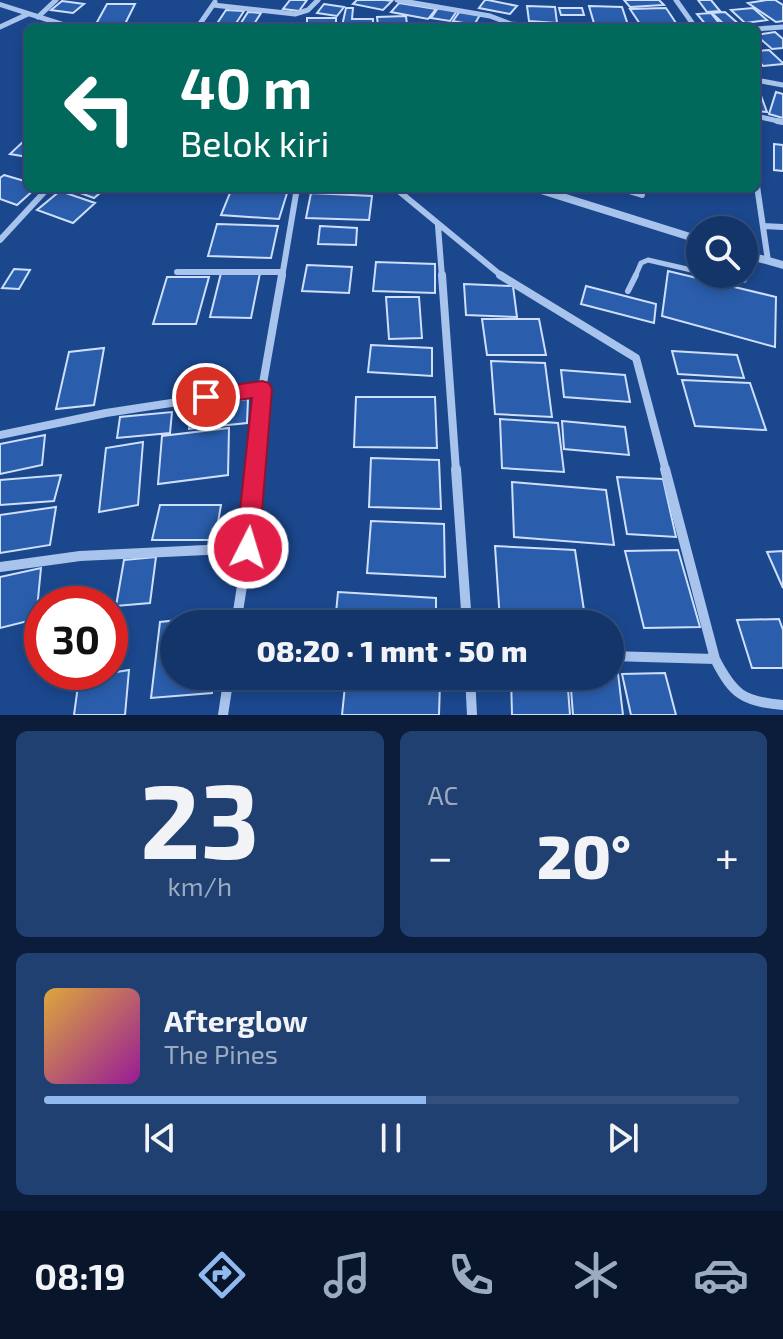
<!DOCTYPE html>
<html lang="id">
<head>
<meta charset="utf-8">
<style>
  :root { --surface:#14356a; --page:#214072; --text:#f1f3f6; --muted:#9dabc1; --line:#33507e; --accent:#90b9f0 }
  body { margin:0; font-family:"Exo 2",sans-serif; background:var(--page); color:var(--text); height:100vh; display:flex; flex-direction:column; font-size:30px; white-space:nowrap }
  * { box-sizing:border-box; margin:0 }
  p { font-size:26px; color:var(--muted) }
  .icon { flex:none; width:44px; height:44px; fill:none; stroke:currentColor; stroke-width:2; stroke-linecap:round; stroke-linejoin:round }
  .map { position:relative; height:715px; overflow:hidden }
  .panel { display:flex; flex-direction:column; gap:16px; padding:16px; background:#0b1d3a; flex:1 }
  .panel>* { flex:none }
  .guide { position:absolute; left:24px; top:24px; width:736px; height:168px; border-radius:12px; box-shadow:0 4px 12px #0003,0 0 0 2px var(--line); background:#00695c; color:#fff; overflow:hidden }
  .controls { position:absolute; left:686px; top:216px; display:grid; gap:16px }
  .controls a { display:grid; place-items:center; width:72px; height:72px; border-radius:50%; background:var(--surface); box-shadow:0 4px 12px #0003,0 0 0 2px var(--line); font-size:40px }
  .speed { position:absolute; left:24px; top:586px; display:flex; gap:16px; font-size:40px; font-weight:700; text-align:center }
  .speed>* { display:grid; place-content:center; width:104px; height:104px; border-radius:50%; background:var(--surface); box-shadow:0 4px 12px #0003,0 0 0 2px var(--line); line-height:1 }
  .speed .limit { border:12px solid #d22; background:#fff; color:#111 }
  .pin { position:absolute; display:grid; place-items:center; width:68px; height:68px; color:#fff; margin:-34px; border:4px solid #fff; border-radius:50%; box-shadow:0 2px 8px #0007 }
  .me { position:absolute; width:88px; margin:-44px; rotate:5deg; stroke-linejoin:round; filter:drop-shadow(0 0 6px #0008) }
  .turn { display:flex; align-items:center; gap:28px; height:168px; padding:0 24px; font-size:36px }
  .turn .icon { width:104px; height:104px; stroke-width:2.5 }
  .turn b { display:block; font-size:56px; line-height:68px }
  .big { font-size:60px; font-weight:800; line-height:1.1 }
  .panel .widget { flex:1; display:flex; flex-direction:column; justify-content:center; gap:12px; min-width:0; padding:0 28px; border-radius:12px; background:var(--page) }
  .panel .dial { align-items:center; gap:0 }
  .dial b { font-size:104px; line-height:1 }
  .song { display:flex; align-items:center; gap:24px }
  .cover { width:96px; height:96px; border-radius:12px; background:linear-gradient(135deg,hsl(40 70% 55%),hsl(300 70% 35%)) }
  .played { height:8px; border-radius:4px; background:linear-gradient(90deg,var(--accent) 55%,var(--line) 55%) }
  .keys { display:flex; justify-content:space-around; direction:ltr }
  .heat { display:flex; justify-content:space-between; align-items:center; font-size:44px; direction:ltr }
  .panel .tiles { flex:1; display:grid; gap:16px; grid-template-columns:1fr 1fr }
  .widget:last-child { grid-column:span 2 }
  .trip { position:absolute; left:160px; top:610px; width:464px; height:80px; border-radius:40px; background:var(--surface); box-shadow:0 4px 12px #0003,0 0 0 2px var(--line); font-weight:800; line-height:80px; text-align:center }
  .dock { display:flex; height:128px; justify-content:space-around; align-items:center; background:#08152a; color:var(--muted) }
  .dock .icon { width:56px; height:56px }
  .dock .current { color:var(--accent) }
  .dock b { font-size:36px; color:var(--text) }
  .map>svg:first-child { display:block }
  .building { fill:#2a5dab; stroke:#cddffa; stroke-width:2 }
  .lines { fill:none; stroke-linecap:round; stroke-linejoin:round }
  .service-far1 { stroke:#a8c4ed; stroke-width:5 }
  .service { stroke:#a8c4ed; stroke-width:6 }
  .minor-far3 { stroke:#a8c4ed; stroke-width:5 }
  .minor-far2 { stroke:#a8c4ed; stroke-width:6 }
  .minor-far1 { stroke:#a8c4ed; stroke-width:8 }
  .minor { stroke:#a8c4ed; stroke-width:10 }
  .tertiary { fill:#a8c4ed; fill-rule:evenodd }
  .route { fill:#e11d48; stroke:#92132f; stroke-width:2 }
</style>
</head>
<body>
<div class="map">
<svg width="783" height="715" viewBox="0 0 783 715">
  <rect width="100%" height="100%" fill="#1b478d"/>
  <!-- building -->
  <path class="building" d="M290,0H307L299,11L283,9Z
    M357,0H385L392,1L383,10L353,4Z
    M485,0H488L517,6L510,14L479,8Z
    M624,0H659L664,5L630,7Z
    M698,0H711L720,11L707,12Z
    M767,0H775L783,5V21L776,22L748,3Z
    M62,1L84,4L73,13L51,10Z
    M399,3L436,9L428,19L391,12Z
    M107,4H135L125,24H96Z
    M324,4L344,7L337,16L317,13Z
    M527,6L555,7L557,23L529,21Z
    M589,6L622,7L629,28L595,27Z
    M346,8H353L352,19H373V26H342Z
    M438,8L457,11L450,21L431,18Z
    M559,8H582L584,15H561Z
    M666,8L676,23L640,24L630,9Z
    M753,8L767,20L745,23L731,10Z
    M226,10L244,11L233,28H214Z
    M460,11L480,15L474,25L453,21Z
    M248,12L261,13L254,24L241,23Z
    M725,12L741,26L727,27L712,13Z
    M711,13L720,24L706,25L697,14Z
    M406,16L407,25L378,26L377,17Z
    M307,18H336V27L307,28Z
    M775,32L783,39V48L772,49L756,35Z
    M769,50L783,63V64L763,66L756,58V51Z
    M776,92L783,94V118L769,114Z
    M756,93H760L767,112L756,111Z
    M28,137V157L10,154Z
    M774,144L783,145V171L774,170Z
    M4,175L28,182V188H36L17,205L0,199V178Z
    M67,188H106L94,198Z
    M232,188L288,190L279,219L221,215Z
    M60,191L95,203L73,223L37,210Z
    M311,193L372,196L369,220L306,218Z
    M217,224L278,226L271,258L208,256Z
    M320,226L357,228L356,245L318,244Z
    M376,262L435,264V293L373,291Z
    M307,265L352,267L349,293L302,291Z
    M14,269L30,270L19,289L2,288Z
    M668,271L776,297L775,347L662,316Z
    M221,273H260L251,318L210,317Z
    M167,277H209L196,324H153Z
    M464,284L513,286L517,317L466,315Z
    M586,286L656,304L654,323L581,304Z
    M386,297H419L422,338L389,339Z
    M482,319H539L546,355H487Z
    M371,345L432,348V376L368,372Z
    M104,348L94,405L56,409L69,352Z
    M672,351L737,355L744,378L678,374Z
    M491,361L545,363L552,417L495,414Z
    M561,370L625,375L630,402L564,397Z
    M682,380L750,383L766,430L695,426Z
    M356,397H435L437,448L354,447Z
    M248,399L247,423L189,429L191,405Z
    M172,412L170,433L117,438L120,417Z
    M500,419L558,423L564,472L502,468Z
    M562,421L625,427L629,455L564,449Z
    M229,428L228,475L158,484L162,436Z
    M45,435L42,465L0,474V444Z
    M143,442L138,505L99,512L106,448Z
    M371,458L439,460L441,509L369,507Z
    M61,475L54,501L0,505V480Z
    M617,477L663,479L676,537L627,534Z
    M512,482L606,490L614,545L514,537Z
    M160,505H221L215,540H152Z
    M56,507L50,545L0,553V515Z
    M371,521L444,524L445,577L367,573Z
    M495,546L575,550L586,624L500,621Z
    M678,550L700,627L644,628L625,551Z
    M783,551V588L767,552Z
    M156,557L150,603L116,606L124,560Z
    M41,568L36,619L0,628V577Z
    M338,592L436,598V624H335Z
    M217,616V624H174V676H213L212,693L151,698L160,622Z
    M779,619L783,630V668H752L737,620Z
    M610,664L617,665L623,715H573L570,676H610Z
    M129,670L125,715H74L79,678Z
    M665,673L676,715H631L622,674Z
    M346,676L440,682L439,715H342Z
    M511,676H567L570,715H512Z"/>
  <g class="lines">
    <!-- service-far1 -->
    <path class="service-far1" d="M709,274L720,277
      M635,277L641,263L648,260L700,272
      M745,277L748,255"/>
    <!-- service -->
    <path class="service" d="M711,275L744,280L745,275
      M628,291L636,275"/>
    <!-- minor-far3 -->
    <path class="minor-far3" d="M397,0L490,16L511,24L464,28
      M213,5L295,14L308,10L318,0
      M38,17L56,0
      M511,24L556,28
      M0,27L28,14
      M197,28L215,2
      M673,28L695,27L676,0
      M756,29L783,27
      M756,80L783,85
      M756,116L783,122"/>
    <!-- minor-far2 -->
    <path class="minor-far2" d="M777,121L783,122
      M756,179L768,261
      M395,188L503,277
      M619,188L642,195
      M438,226L442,277
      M763,226L783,227
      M0,240L48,188
      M177,272H282
      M282,277L297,188"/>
    <!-- minor-far1 -->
    <path class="minor-far1" d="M442,275L456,471
      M500,275L636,358L666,471
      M0,435L106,413L262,389
      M255,471L262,389L282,275"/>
    <!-- minor -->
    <path class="minor" d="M456,469L467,624
      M665,469L715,659C733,694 743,702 783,705
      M0,567L80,556L248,548
      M236,624L248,548L255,469
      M610,656L715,659
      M470,676L472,715
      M223,715L229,676"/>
    <!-- tertiary -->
    <path class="tertiary" d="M0,2L76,26L77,28H65L0,7Z
      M529,188H547L700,236V244L531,191Z
      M744,250L783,261V269L744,258Z"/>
  </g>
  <!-- route -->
  <path class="route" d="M262,381L269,383L272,389L259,548L256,556L248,559L240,556L236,548L252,398L206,405L199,403L197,397L199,391L206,389Z"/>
</svg>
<div class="controls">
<a><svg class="icon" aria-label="search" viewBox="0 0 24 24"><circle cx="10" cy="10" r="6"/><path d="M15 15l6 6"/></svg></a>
</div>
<div class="speed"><div class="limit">30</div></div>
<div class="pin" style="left:206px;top:397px;background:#d93025"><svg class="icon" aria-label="arrive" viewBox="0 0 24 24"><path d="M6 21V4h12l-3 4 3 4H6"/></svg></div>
<svg class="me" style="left:248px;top:548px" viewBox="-20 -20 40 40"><circle r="17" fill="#e11d48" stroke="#fff" stroke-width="3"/><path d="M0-11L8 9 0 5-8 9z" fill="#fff"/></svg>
<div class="trip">08:20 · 1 mnt · 50 m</div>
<div class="guide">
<div class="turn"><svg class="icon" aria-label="left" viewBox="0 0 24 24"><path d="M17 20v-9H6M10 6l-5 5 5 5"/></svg><div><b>40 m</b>Belok kiri</div></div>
</div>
</div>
<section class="panel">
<div class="tiles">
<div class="widget dial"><b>23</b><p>km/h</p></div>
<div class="widget"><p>AC</p>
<div class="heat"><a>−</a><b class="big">20°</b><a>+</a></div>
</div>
<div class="widget">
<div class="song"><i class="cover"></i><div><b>Afterglow</b><p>The Pines</p></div></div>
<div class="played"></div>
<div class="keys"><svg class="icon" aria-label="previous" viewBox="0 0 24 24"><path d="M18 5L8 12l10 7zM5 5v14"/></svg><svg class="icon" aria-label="pause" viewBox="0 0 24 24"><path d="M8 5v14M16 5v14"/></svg><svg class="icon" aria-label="next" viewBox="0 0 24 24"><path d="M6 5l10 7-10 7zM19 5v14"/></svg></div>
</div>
</div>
</section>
<nav class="dock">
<b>08:19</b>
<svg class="icon current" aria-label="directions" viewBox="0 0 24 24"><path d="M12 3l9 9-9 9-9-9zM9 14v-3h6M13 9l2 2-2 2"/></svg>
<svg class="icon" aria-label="music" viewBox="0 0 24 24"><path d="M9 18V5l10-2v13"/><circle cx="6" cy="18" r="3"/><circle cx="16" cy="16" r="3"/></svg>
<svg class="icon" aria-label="phone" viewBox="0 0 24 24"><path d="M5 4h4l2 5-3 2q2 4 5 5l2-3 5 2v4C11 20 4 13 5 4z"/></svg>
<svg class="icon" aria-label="climate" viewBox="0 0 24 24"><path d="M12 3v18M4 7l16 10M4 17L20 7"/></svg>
<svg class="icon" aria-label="car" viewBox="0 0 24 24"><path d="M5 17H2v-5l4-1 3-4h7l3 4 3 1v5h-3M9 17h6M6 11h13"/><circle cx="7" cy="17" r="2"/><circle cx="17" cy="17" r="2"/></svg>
</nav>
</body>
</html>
